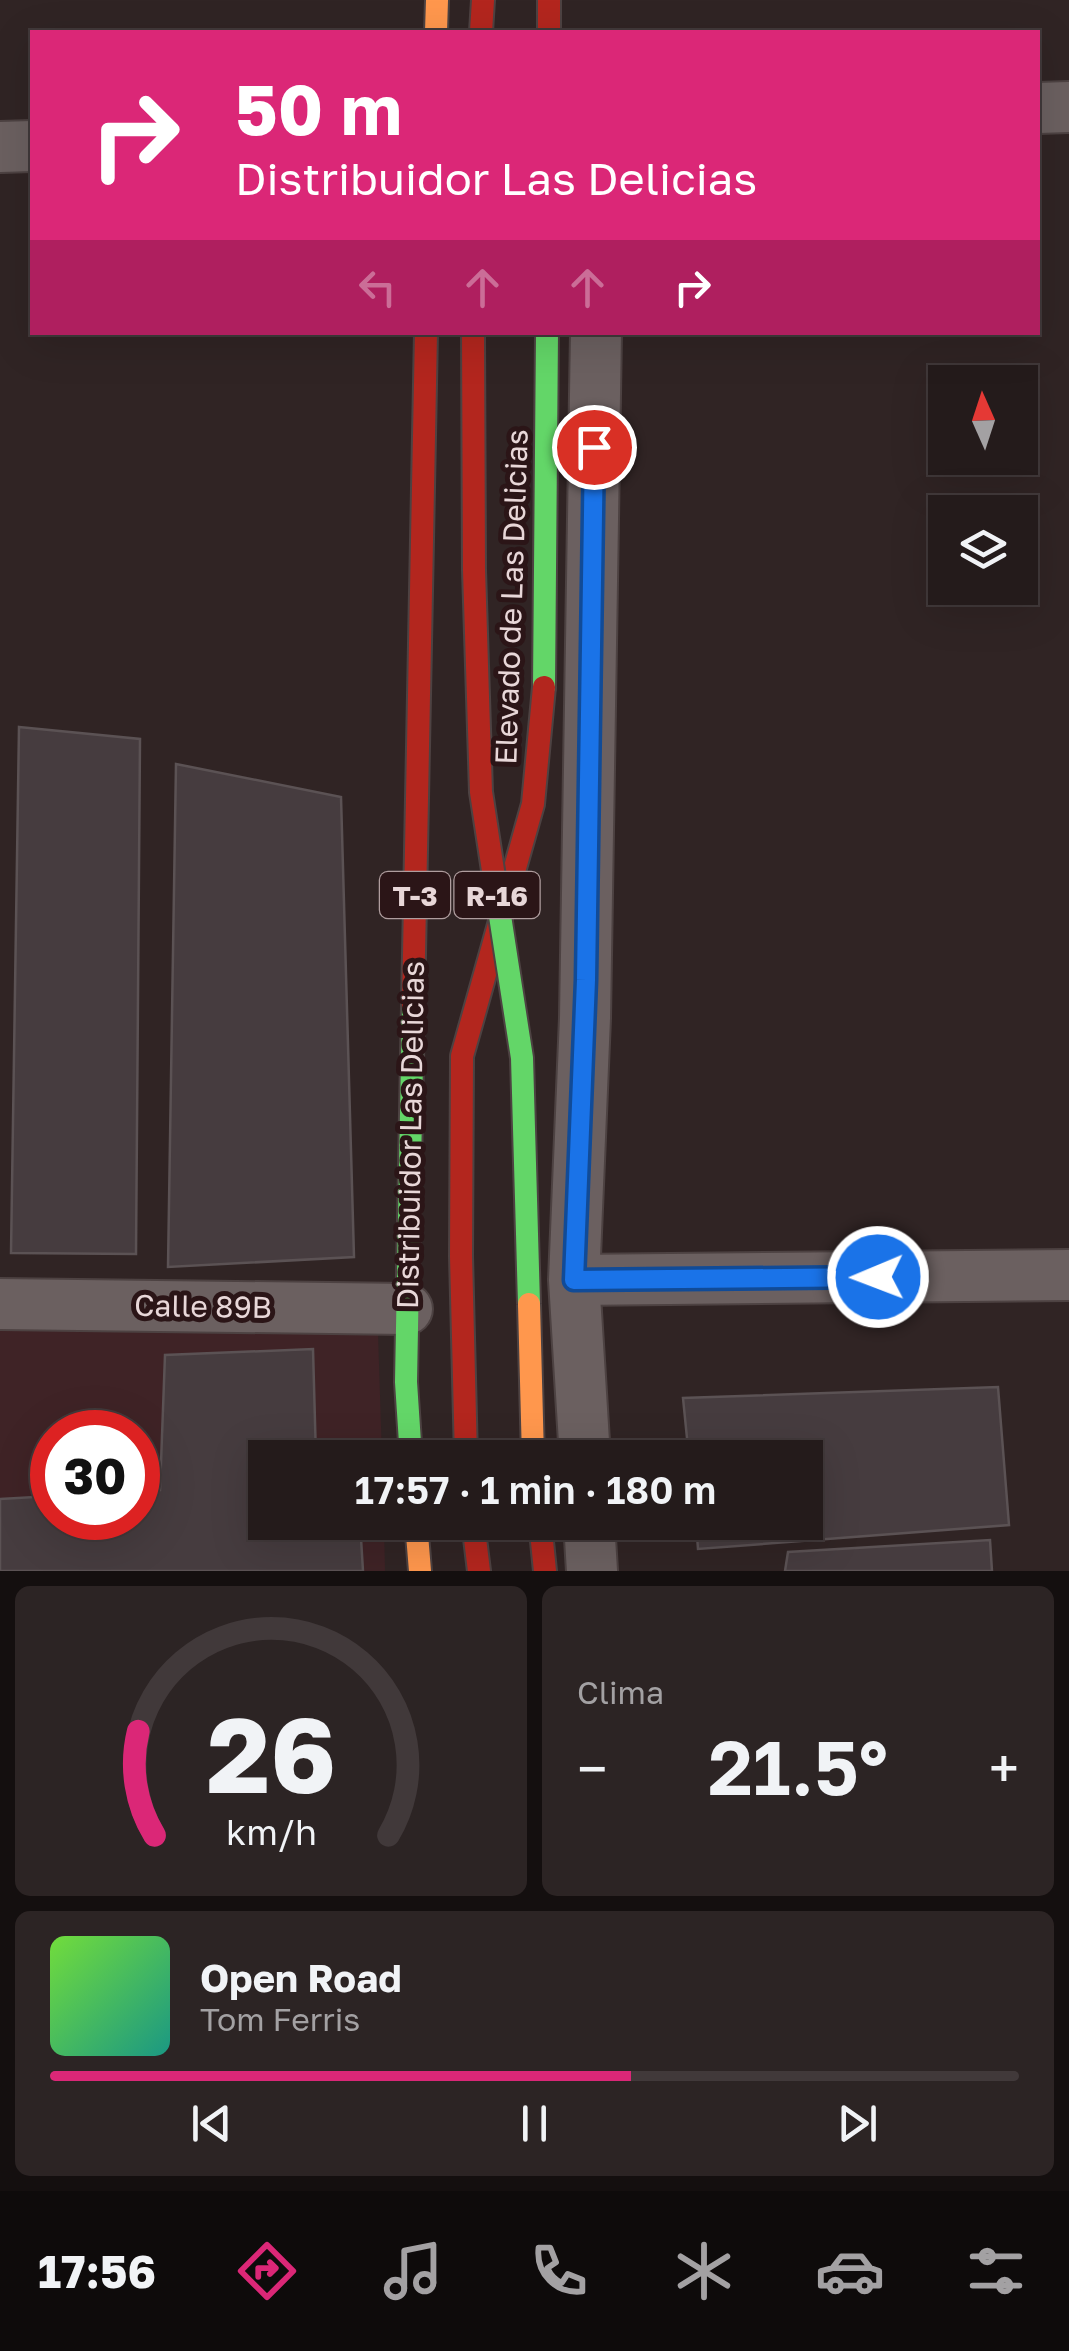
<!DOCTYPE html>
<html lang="es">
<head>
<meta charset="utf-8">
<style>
  :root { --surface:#241b1b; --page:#2c2424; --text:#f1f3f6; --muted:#a3a1a3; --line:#41393a; --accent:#db2777 }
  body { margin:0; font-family:"Golos Text",sans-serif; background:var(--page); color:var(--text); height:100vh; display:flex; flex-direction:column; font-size:38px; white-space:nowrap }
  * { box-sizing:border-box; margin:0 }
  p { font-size:32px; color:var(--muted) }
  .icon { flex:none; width:55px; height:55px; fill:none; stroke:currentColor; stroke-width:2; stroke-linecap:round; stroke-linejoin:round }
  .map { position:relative; height:1571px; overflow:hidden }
  .side { display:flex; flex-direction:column; gap:15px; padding:15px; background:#140f0f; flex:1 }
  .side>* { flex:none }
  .top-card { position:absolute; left:30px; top:30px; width:1010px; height:305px; border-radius:0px; box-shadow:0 10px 40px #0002,0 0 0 2px var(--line); background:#db2777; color:#fff; overflow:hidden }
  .needle { width:65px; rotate:357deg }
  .fabs { position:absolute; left:928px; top:365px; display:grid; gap:20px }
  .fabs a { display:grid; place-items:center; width:110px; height:110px; border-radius:0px; background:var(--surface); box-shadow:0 10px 40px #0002,0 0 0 2px var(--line); font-size:50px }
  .speed { position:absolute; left:30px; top:1410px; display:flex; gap:20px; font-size:50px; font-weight:700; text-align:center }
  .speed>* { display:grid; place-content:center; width:130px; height:130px; border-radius:50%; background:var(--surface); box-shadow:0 10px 40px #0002,0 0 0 2px var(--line); line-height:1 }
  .speed .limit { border:15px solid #d22; background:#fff; color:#111 }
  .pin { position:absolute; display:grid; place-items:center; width:85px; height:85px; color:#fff; margin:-42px; border:5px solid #fff; border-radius:50%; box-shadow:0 2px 10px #0007 }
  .me { position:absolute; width:110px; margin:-55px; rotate:269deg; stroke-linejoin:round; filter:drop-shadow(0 0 8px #0008) }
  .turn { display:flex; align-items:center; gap:35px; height:210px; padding:0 40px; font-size:45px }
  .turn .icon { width:130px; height:130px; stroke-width:2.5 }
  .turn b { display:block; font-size:70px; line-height:85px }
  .lanes { display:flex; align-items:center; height:95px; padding:0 40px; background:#0003; justify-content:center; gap:50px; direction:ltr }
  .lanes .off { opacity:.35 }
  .big { font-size:75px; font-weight:600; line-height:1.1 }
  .side .tile { flex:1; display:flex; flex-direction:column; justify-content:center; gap:15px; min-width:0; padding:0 35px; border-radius:15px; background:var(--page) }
  .side .dial { align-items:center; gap:0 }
  .dial svg { height:260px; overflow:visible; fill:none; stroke:var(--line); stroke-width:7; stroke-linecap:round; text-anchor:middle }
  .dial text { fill:var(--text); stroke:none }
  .song { display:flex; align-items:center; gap:30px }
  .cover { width:120px; height:120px; border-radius:15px; background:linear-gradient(135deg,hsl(100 70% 55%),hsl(170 70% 35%)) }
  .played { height:10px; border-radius:5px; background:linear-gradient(90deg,var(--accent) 60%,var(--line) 60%) }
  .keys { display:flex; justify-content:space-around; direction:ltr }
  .heat { display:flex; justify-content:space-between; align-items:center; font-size:55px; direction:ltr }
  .side .tiles { flex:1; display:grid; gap:15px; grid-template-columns:1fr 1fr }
  .tile:last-child { grid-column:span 2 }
  .trip { position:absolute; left:248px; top:1440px; width:575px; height:100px; border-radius:0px; background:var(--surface); box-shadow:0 10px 40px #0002,0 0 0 2px var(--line); font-weight:600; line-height:100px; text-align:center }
  .menu { display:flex; height:160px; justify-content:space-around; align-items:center; background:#0e0b0b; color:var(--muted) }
  .menu .icon { width:70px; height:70px }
  .menu .selected { color:var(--accent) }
  .menu b { font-size:45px; color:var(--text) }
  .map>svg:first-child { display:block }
  .built { fill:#3f2326; fill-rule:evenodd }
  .building { fill:#463c3f; stroke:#5b5254; stroke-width:2.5 }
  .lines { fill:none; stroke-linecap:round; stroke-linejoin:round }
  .street-casing { stroke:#4d4242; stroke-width:54 }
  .fast-casing { stroke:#4d4242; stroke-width:26 }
  .slow-casing { stroke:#4d4242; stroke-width:26 }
  .jam-casing { stroke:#4d4242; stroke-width:26 }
  .street { stroke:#6b6060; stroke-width:50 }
  .fast { stroke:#63d668; stroke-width:22 }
  .slow { stroke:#ff974d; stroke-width:22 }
  .jam { stroke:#b3261e; stroke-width:22 }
  .fast-bridge-casing { stroke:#4d4242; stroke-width:26; stroke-linecap:butt }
  .slow-bridge-casing { stroke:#4d4242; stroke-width:26; stroke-linecap:butt }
  .jam-bridge-casing { stroke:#4d4242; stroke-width:26; stroke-linecap:butt }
  .fast-bridge { stroke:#63d668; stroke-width:22 }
  .slow-bridge { stroke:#ff974d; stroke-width:22 }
  .jam-bridge { stroke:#b3261e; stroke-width:22 }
  .route-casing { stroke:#114b97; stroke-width:25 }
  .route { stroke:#1a73e8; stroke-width:18 }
  .labels { text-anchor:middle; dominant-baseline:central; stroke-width:10; stroke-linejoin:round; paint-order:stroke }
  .shield { fill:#2b1517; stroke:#af9d9e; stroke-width:2.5 }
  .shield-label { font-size:28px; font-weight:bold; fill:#e8d7d8 }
  .street-label { font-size:30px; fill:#e8d7d8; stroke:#2b1517 }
</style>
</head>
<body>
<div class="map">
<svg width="1069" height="1571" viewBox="0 0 1069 1571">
  <rect width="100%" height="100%" fill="#302424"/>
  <!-- built -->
  <path class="built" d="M0,1330L378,1333L382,1457L265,1458V1522L384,1523L385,1571H0ZM52,1432H138V1518H52Z"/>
  <!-- building -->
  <path class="building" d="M19,727L140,739L136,1254L11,1253Z
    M176,764L341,797L354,1257L168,1267Z
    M313,1349L316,1458H265V1522H360L363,1571H0V1499L52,1496V1518H138V1491L160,1490L165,1355Z
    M998,1387L1009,1525L698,1549L696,1522H805V1458H689L683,1398Z
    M990,1540L992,1571H785L788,1552Z"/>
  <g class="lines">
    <!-- street casing -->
    <g class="street-casing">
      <path id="street" d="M1038,108L1069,107
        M0,147L32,146
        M574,1280L1069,1275
        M0,1304L407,1309
        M585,1458L574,1280L585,1018L596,332
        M589,1522L592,1571"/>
    </g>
    <!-- fast casing -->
    <g class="fast-casing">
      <path id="fast" d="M544,687L547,332
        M411,1458L406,1382L413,1006"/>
    </g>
    <!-- slow casing -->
    <g class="slow-casing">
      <path id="slow" d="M436,32L437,0
        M416,1522L420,1571"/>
    </g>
    <!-- jam casing -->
    <g class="jam-casing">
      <path id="jam" d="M549,0V32
        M481,32L483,0
        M413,1006L426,332
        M466,1458L461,1256L462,1056L533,804L544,687
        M473,1522L479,1571
        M540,1522L545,1571"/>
    </g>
    <!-- street -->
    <use href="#street" class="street"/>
    <!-- fast -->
    <use href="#fast" class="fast"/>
    <!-- slow -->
    <use href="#slow" class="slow"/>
    <!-- jam -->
    <use href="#jam" class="jam"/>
    <!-- fast-bridge casing -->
    <g class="fast-bridge-casing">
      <path id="fast-bridge" d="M496,890L522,1058L529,1304"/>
    </g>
    <!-- slow-bridge casing -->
    <g class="slow-bridge-casing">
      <path id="slow-bridge" d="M529,1304L533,1458"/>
    </g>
    <!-- jam-bridge casing -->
    <g class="jam-bridge-casing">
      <path id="jam-bridge" d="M473,332L474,570L481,792L496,890"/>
    </g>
    <!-- fast-bridge -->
    <use href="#fast-bridge" class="fast-bridge"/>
    <!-- slow-bridge -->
    <use href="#slow-bridge" class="slow-bridge"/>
    <!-- jam-bridge -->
    <use href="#jam-bridge" class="jam-bridge"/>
  </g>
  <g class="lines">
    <!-- route casing -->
    <g class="route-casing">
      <path id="route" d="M594,447L586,980L574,1280L878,1277"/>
    </g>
    <!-- route -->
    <use href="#route" class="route"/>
  </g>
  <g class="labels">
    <!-- shield labels -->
    <g class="shield">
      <rect x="380" y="872" width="70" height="46" rx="8"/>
      <rect x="454.5" y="872" width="85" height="46" rx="8"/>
    </g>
    <g class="shield-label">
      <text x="415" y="895">T-3</text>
      <text x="497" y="895">R-16</text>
    </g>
    <!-- street labels -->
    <g class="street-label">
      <text transform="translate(511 597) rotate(-88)">Elevado de Las Delicias</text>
      <text transform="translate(410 1135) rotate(-89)">Distribuidor Las Delicias</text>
      <text transform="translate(203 1306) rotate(1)">Calle 89B</text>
    </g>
  </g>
</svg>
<div class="fabs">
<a><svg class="needle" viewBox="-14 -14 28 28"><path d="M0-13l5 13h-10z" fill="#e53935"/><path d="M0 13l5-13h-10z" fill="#a3a1a3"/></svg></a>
<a><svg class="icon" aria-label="layers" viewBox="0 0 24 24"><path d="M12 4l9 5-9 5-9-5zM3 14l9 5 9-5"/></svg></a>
</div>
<div class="speed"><div class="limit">30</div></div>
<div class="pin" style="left:594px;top:447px;background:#d93025"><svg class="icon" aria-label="arrive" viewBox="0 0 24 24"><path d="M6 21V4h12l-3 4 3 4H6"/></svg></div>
<svg class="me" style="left:878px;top:1277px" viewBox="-20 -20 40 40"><circle r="17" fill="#1a73e8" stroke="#fff" stroke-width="3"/><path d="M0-11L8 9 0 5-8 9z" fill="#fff"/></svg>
<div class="trip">17:57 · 1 min · 180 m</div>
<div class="top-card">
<div class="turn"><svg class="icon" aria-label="right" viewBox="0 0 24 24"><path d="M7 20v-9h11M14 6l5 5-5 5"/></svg><div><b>50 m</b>Distribuidor Las Delicias</div></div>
<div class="lanes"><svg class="icon off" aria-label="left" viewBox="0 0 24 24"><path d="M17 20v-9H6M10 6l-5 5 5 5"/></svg><svg class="icon off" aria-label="ahead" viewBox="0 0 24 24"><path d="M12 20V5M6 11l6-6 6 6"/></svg><svg class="icon off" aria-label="ahead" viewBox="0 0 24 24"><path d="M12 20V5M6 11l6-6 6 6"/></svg><svg class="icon" aria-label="right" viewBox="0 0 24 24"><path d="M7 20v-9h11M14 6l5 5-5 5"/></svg></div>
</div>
</div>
<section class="side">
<div class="tiles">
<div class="tile dial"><svg viewBox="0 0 100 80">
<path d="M14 69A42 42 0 1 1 86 69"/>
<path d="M14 69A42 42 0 0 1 9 37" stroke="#db2777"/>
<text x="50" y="56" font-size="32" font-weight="700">26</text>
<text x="50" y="72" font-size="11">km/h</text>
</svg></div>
<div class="tile"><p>Clima</p>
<div class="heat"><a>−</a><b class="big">21.5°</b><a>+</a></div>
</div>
<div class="tile">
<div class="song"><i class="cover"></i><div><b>Open Road</b><p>Tom Ferris</p></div></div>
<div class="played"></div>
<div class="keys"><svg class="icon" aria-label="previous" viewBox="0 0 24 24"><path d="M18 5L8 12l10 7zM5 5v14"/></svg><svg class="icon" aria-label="pause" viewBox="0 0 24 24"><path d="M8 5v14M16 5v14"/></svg><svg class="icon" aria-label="next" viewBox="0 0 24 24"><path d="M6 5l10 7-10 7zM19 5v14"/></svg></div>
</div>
</div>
</section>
<nav class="menu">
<b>17:56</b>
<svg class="icon selected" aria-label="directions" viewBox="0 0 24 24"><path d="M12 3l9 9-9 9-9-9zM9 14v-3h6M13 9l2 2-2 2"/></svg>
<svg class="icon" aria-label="music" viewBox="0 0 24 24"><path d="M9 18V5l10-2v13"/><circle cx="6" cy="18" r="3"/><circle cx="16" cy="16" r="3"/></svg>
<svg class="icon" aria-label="phone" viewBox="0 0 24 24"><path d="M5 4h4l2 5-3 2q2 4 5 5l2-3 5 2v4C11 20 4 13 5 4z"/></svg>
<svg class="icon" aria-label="climate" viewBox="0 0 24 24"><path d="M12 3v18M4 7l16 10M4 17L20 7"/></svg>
<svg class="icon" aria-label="car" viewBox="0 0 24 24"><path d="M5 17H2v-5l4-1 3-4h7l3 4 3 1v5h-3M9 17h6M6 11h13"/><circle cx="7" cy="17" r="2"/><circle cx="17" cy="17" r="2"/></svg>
<svg class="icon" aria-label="filters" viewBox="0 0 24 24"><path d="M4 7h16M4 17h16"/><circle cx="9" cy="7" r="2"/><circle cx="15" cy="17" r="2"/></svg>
</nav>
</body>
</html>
